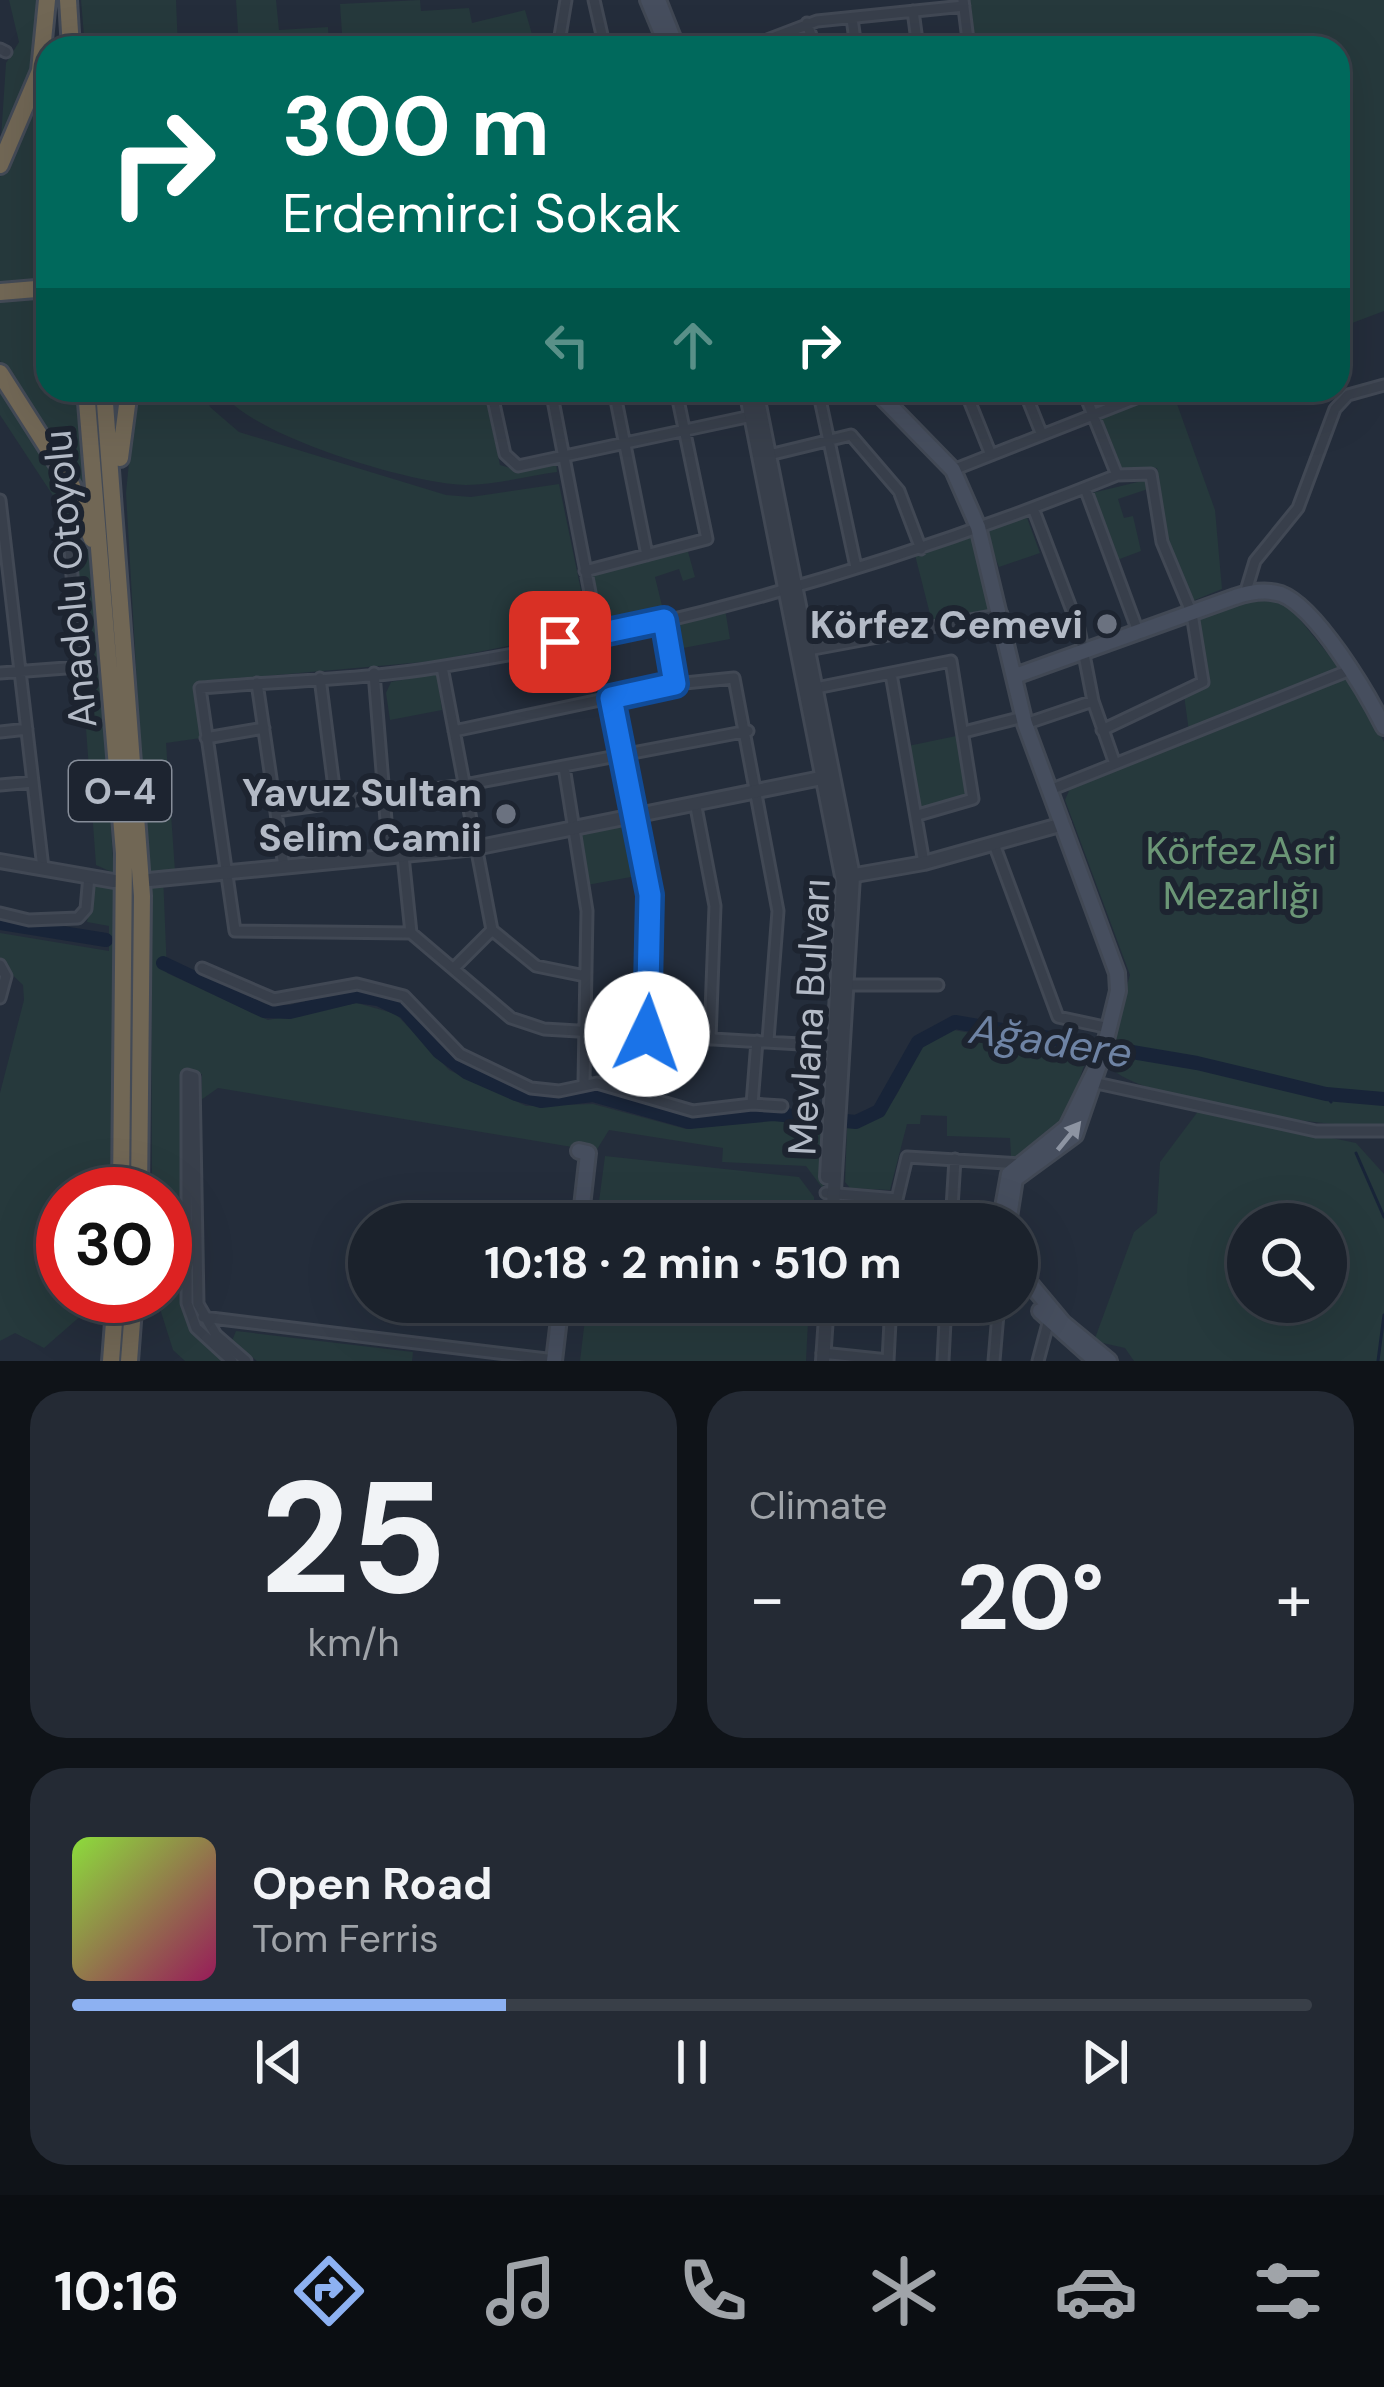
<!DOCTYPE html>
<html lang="en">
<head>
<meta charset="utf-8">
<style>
  :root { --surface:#1b222c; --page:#242a34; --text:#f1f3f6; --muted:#a0a4a9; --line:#393f48; --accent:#8db1f2 }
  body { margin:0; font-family:"DM Sans",sans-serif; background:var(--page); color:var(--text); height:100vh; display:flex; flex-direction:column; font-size:45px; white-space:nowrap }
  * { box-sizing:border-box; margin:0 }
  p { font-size:39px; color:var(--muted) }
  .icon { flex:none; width:66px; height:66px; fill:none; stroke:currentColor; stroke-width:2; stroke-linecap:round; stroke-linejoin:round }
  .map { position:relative; height:1361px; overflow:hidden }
  .side { display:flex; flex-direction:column; gap:30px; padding:30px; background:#0f1318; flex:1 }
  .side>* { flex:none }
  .banner { position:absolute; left:36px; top:36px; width:1314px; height:366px; border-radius:36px; box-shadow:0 12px 48px #0002,0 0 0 3px var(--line); background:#00695c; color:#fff; overflow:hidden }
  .tools { position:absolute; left:1227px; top:1203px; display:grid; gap:24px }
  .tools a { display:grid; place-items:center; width:120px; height:120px; border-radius:50%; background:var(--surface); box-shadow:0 12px 48px #0002,0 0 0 3px var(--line); font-size:60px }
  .speed { position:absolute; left:36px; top:1167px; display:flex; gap:24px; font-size:60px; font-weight:700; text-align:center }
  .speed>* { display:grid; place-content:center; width:156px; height:156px; border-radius:50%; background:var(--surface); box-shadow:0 12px 48px #0002,0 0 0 3px var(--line); line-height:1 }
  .speed .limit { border:18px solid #d22; background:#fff; color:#111 }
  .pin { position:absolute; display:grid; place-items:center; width:102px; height:102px; color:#fff; margin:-51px; border-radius:24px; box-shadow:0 6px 18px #0006 }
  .me { position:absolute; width:132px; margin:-66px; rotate:3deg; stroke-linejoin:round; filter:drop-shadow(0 0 9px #0008) }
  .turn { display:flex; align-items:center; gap:42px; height:252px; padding:0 48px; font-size:54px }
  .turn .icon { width:156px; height:156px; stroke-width:2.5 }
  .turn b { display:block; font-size:84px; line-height:102px }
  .lanes { display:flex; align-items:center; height:114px; padding:0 48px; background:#0003; justify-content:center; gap:60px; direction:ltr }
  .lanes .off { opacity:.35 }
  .big { font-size:90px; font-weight:700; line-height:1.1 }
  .side .tile { flex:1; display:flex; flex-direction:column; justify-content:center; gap:18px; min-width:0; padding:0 42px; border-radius:36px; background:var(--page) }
  .side .dial { align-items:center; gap:0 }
  .dial b { font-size:156px; line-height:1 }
  .song { display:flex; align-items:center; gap:36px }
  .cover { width:144px; height:144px; border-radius:18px; background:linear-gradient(135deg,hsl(90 70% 55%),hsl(330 70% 35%)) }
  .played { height:12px; border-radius:6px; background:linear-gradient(90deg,var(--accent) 35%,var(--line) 35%) }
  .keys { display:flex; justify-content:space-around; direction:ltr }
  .heat { display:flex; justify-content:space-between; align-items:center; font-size:66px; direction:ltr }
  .side .tiles { flex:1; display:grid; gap:30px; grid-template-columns:1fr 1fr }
  .tile:last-child { grid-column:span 2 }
  .trip { position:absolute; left:348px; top:1203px; width:690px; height:120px; border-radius:60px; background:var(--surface); box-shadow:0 12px 48px #0002,0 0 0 3px var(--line); font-weight:700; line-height:120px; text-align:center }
  .tabs { display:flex; height:192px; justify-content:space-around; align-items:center; background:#0b0e12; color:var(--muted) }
  .tabs .icon { width:84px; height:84px }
  .tabs .active { color:var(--accent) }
  .tabs b { font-size:54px; color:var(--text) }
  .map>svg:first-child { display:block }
  .green { fill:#26393c; fill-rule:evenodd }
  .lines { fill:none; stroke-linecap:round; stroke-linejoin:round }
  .stream { stroke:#182438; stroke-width:3 }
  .river { stroke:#182438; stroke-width:14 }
  .minor-casing { stroke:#414854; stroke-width:15 }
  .tertiary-casing { stroke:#414854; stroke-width:18 }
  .secondary-casing { stroke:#414854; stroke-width:20 }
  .motorway-casing { stroke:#434a56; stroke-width:22 }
  .minor { stroke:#383f4b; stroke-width:9 }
  .tertiary { stroke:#383f4b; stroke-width:12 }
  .secondary { stroke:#464e5e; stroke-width:14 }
  .motorway { stroke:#716755; stroke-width:16 }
  .oneway { fill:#8d94a2 }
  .route-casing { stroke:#114b97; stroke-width:30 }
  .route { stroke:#1a73e8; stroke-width:21 }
  .worship-dot { fill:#6b7280; stroke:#1d2430; stroke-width:4.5 }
  .labels { text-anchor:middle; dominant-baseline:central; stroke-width:12; stroke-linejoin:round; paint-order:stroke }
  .shield { fill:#1d2430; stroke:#868d99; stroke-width:3 }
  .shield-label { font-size:36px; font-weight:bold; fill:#b3bac6 }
  .street-label { font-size:39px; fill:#b3bac6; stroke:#1d2430 }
  .poi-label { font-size:39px; font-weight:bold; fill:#b3bac6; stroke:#1d2430; text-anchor:end }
  .park-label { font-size:39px; fill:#6b9676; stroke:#1d2430 }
  .water-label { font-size:42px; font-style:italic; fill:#6e83a4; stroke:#1d2430 }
</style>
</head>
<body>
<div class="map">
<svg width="1384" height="1361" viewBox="0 0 1384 1361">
  <rect width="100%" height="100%" fill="#242d3b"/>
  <!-- green -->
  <path class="green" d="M9,0H40L36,63L0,153L6,63L19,42Z
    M81,0H176L178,48H85Z
    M236,0H276L279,30L328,27L329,48H239Z
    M420,0L421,11L469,8L472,23L525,10L536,48H343L340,4Z
    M968,0H1384V311L1339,328L1338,48H974Z
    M48,64V282L0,285V177Z
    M48,294V390H79L90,512L6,376L0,360V299Z
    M0,383C37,440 78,493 93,560L114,873L96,865L71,523L0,415Z
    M136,390H205L210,407L239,432L446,495L471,497L559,484L589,629L435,661L197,682L201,738L166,743L175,871L163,874L167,973L268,1020L357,1003L396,1014L449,1070L526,1106L593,1104L686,1129L778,1120L826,1129L823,1189L806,1166L722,1162L723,1148L609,1130L596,1151L218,1088L201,1100L202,1074H180V1295L192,1329L223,1361H185L173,1350L156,1296H165V1194H152L151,930L126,493Z
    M221,390H484L500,465L513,469L556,461L557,472C527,476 496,485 466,485C415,485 245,435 221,390Z
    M1144,390H1172L1215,510L1222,589L1190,602L1166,543L1157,468L1118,469L1096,418L1142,399Z
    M1146,480L1148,489L1118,499L1124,518L1133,516L1141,551L1117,560L1092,493Z
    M1026,515L1040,553L999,567L984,530Z
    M971,534L995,610L932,622L915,555Z
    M687,548L695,577L683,581L679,569L655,577L664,614L599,624L590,580L594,572Z
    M1251,594L1284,600L1356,688L1384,742V1125C1337,1131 1126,1100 1104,1061L1130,975L1065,800L1071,786L1190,739L1184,695L1204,684L1195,618Z
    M725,609L730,639L673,650L668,622Z
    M437,673L442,710L390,720L386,693L391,682Z
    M956,736L968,793L919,809L908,746Z
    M632,824L642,875L587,885L579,834Z
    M95,884L116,888L113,1194H63V1296H93L83,1314L44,1348L15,1333L0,1341V1093L24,1000L23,985L0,963V933L109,951V926L87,922Z
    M948,1029L1088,1054L1063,1128L1025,1157L1011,1156L1010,1138L947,1136V1116L921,1115L920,1124H907L890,1190L850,1188L845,1182L847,1128C924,1106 887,1058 948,1029Z
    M1199,1110L1356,1143L1384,1174V1361H1134L1125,1348L1094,1341L1134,1232L1157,1213L1160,1162ZM1248,1224H1326V1302H1248Z
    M605,1156L799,1177L814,1197V1224H596Z
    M587,1302H809L806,1361H580Z
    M236,1331L413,1352L412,1361H257L232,1341Z"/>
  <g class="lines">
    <!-- stream -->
    <path class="stream" d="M1326,1094L1331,1102
      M1356,1153L1384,1217
      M1378,1361L1384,1315"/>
    <!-- river -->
    <path class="river" d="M0,923L106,940
      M163,963L264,1011L290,1012L356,996L378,999L405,1012L439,1052L466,1072L516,1094L541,1101L593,1095L689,1122L773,1114L856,1122L879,1111L918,1042L955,1022L1197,1063L1326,1094L1384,1099"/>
    <!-- minor casing -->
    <g class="minor-casing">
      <path id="minor" d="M594,0L605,48
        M963,0L969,48
        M913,11L918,48
        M852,18L856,48
        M807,23L815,48
        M558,48L566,0
        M746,48L817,21L964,6
        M0,49L6,52
        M491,390L505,454L518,466L756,415
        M551,390L598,634
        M614,390L647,555
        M818,390L856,567
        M965,390L991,455
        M1024,390L1042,435
        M1083,390L1117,475
        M820,398L837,390
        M769,455L851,435L899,491L921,549
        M953,470L1136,398L1141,390
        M1085,488L1139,634
        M0,500L43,868
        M1033,508L1079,629L1093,701L1114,761
        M585,571L707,539L676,390
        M1245,594L1255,561L1298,508L1335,409L1348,395L1384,385
        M664,620L675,684
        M808,650L1002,614
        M442,667L492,930L536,966L585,976
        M0,673L79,667L68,523
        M374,673L389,857
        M891,674L924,863
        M320,678L336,803
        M257,683L284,867
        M816,688L951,661L973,799L918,815
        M611,697L650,895L647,1034
        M1025,724L1093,701
        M454,731L675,684L734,678L778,911L768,1040
        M0,732L27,729
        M964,732L1023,717
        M206,738L264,728
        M564,767L587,911L584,1082
        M0,785L33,782
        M1050,790L1350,670
        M696,807L715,906L710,1039
        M276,811L464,785L748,731
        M994,844L1058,1017L1109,1028
        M403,856L411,933
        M0,913L29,920L78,918L86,909L89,876
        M0,965L6,976L0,998
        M202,968L274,999L357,984L404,996L460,1054L531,1088L559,1091L597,1083L693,1111L752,1104L782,1106
        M454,968L492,930
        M843,985H938
        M834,1046L544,1029L511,1018L411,933L235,931L200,688C281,681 365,680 445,666C674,629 901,562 1117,475L1151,474L1162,542L1192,614L1203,682L1102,730
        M1092,1082L1316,1131H1384
        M752,1104L757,1041
        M826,1193L897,1199L907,1157L1022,1164
        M895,1224L897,1199
        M951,1224L955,1159
        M203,1317L555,1360
        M822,1353L888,1360
        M232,1361L196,1328L187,1303V1075L194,1077L198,1304L216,1335L246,1361
        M888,1361L891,1302
        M943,1361L946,1302
        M994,1361L999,1302
        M1038,1361L1050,1316"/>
    </g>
    <!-- tertiary casing -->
    <g class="tertiary-casing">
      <path id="tertiary" d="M746,390L843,881L827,1177
        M756,390L853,876L832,1224
        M0,861L114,881
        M850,876L924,863L1063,824
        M149,880L475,848L831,776
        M823,1361L827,1302"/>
    </g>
    <!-- secondary casing -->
    <g class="secondary-casing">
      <path id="secondary" d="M648,0L668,48
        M658,0L677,48
        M875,390L953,470L978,527L1025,724L1117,973L1118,991L1102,1056
        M1015,676L1235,597C1250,592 1265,589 1281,594C1316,607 1367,693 1384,727
        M579,1151L588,1153L580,1224
        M1000,1224L1009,1174L1067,1127L1102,1056L1075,1135L1015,1179L1008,1224
        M1017,1268L1063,1323L1109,1361
        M1040,1311L1096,1361
        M554,1361L561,1302"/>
    </g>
    <!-- motorway casing -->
    <g class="motorway-casing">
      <path id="motorway" d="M68,0L71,48
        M0,165L40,71L47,0
        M0,292L48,288
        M0,373L72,486L92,539
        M86,390L124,853L121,1194
        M104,390L142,896L139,1194
        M120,458L129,390
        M111,1361L116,1296
        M129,1361L134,1296"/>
    </g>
    <!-- minor -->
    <use href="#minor" class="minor"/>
    <!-- tertiary -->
    <use href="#tertiary" class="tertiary"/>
    <!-- secondary -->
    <use href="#secondary" class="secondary"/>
    <!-- motorway -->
    <use href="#motorway" class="motorway"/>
  </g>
  <!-- one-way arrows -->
  <defs><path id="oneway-solid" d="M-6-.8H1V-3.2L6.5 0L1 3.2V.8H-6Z" transform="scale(3)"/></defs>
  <use class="oneway" href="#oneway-solid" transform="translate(1069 1136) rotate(-51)"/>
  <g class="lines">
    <!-- route casing -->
    <g class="route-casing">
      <path id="route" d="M560,642L664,620L675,684L611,698L650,895L647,1034"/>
    </g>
    <!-- route -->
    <use href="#route" class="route"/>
  </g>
  <!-- markers -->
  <g class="worship-dot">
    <circle cx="1107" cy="624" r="12"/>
    <circle cx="506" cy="814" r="12"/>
  </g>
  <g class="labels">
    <!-- shield labels -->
    <rect class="shield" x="69" y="761" width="102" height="60" rx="9"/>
    <g class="shield-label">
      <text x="120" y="791">O-4</text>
    </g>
    <!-- street labels -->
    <g class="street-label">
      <text transform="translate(70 579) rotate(-95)">Anadolu Otoyolu</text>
      <text transform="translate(809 1017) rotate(-87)">Mevlana Bulvarı</text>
    </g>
    <!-- poi labels -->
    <g class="poi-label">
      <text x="1083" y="624">Körfez Cemevi</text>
      <text x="482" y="792">Yavuz Sultan<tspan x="482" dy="45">Selim Camii</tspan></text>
    </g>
    <!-- park labels -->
    <g class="park-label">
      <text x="1241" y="850">Körfez Asri<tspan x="1241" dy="45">Mezarlığı</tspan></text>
    </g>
    <!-- water labels -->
    <g class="water-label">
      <text transform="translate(1051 1041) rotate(9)">Ağadere</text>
    </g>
  </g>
</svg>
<div class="tools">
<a><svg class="icon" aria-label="search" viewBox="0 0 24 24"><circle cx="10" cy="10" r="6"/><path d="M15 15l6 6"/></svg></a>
</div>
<div class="speed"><div class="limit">30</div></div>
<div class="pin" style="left:560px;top:642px;background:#d93025"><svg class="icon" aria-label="arrive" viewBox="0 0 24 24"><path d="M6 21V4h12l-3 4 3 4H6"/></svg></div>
<svg class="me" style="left:647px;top:1034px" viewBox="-20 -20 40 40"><circle r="19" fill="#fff"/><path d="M0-13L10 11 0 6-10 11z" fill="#1a73e8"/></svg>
<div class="trip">10:18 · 2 min · 510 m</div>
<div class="banner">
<div class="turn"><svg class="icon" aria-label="right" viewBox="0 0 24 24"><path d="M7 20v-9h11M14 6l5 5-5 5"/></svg><div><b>300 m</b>Erdemirci Sokak</div></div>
<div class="lanes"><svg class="icon off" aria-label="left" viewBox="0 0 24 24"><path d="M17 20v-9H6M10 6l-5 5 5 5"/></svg><svg class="icon off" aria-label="ahead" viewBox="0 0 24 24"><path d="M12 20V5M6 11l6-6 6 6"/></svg><svg class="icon" aria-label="right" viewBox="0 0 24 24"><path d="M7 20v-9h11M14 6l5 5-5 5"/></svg></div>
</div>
</div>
<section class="side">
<div class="tiles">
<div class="tile dial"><b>25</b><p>km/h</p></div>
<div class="tile"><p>Climate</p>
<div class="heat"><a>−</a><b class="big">20°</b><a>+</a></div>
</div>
<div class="tile">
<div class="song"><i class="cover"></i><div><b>Open Road</b><p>Tom Ferris</p></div></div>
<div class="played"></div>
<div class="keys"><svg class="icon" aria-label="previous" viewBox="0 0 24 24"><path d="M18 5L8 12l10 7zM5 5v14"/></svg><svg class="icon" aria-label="pause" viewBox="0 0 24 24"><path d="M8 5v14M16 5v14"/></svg><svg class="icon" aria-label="next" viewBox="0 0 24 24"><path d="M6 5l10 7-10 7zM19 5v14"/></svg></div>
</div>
</div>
</section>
<nav class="tabs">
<b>10:16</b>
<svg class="icon active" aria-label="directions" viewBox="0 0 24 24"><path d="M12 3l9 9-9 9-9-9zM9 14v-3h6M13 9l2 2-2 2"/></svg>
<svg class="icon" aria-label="music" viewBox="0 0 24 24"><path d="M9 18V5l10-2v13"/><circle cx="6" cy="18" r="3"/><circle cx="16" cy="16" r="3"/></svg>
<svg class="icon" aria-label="phone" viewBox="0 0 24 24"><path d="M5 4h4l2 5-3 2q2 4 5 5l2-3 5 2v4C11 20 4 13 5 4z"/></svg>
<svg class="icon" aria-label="climate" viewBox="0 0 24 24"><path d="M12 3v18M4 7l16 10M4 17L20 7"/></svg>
<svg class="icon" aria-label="car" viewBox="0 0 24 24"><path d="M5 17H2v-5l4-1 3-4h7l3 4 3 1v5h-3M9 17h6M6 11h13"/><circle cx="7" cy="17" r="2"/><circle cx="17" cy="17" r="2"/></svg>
<svg class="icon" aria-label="filters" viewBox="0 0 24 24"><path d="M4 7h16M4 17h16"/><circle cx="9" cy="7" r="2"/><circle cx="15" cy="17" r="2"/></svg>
</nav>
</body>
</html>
